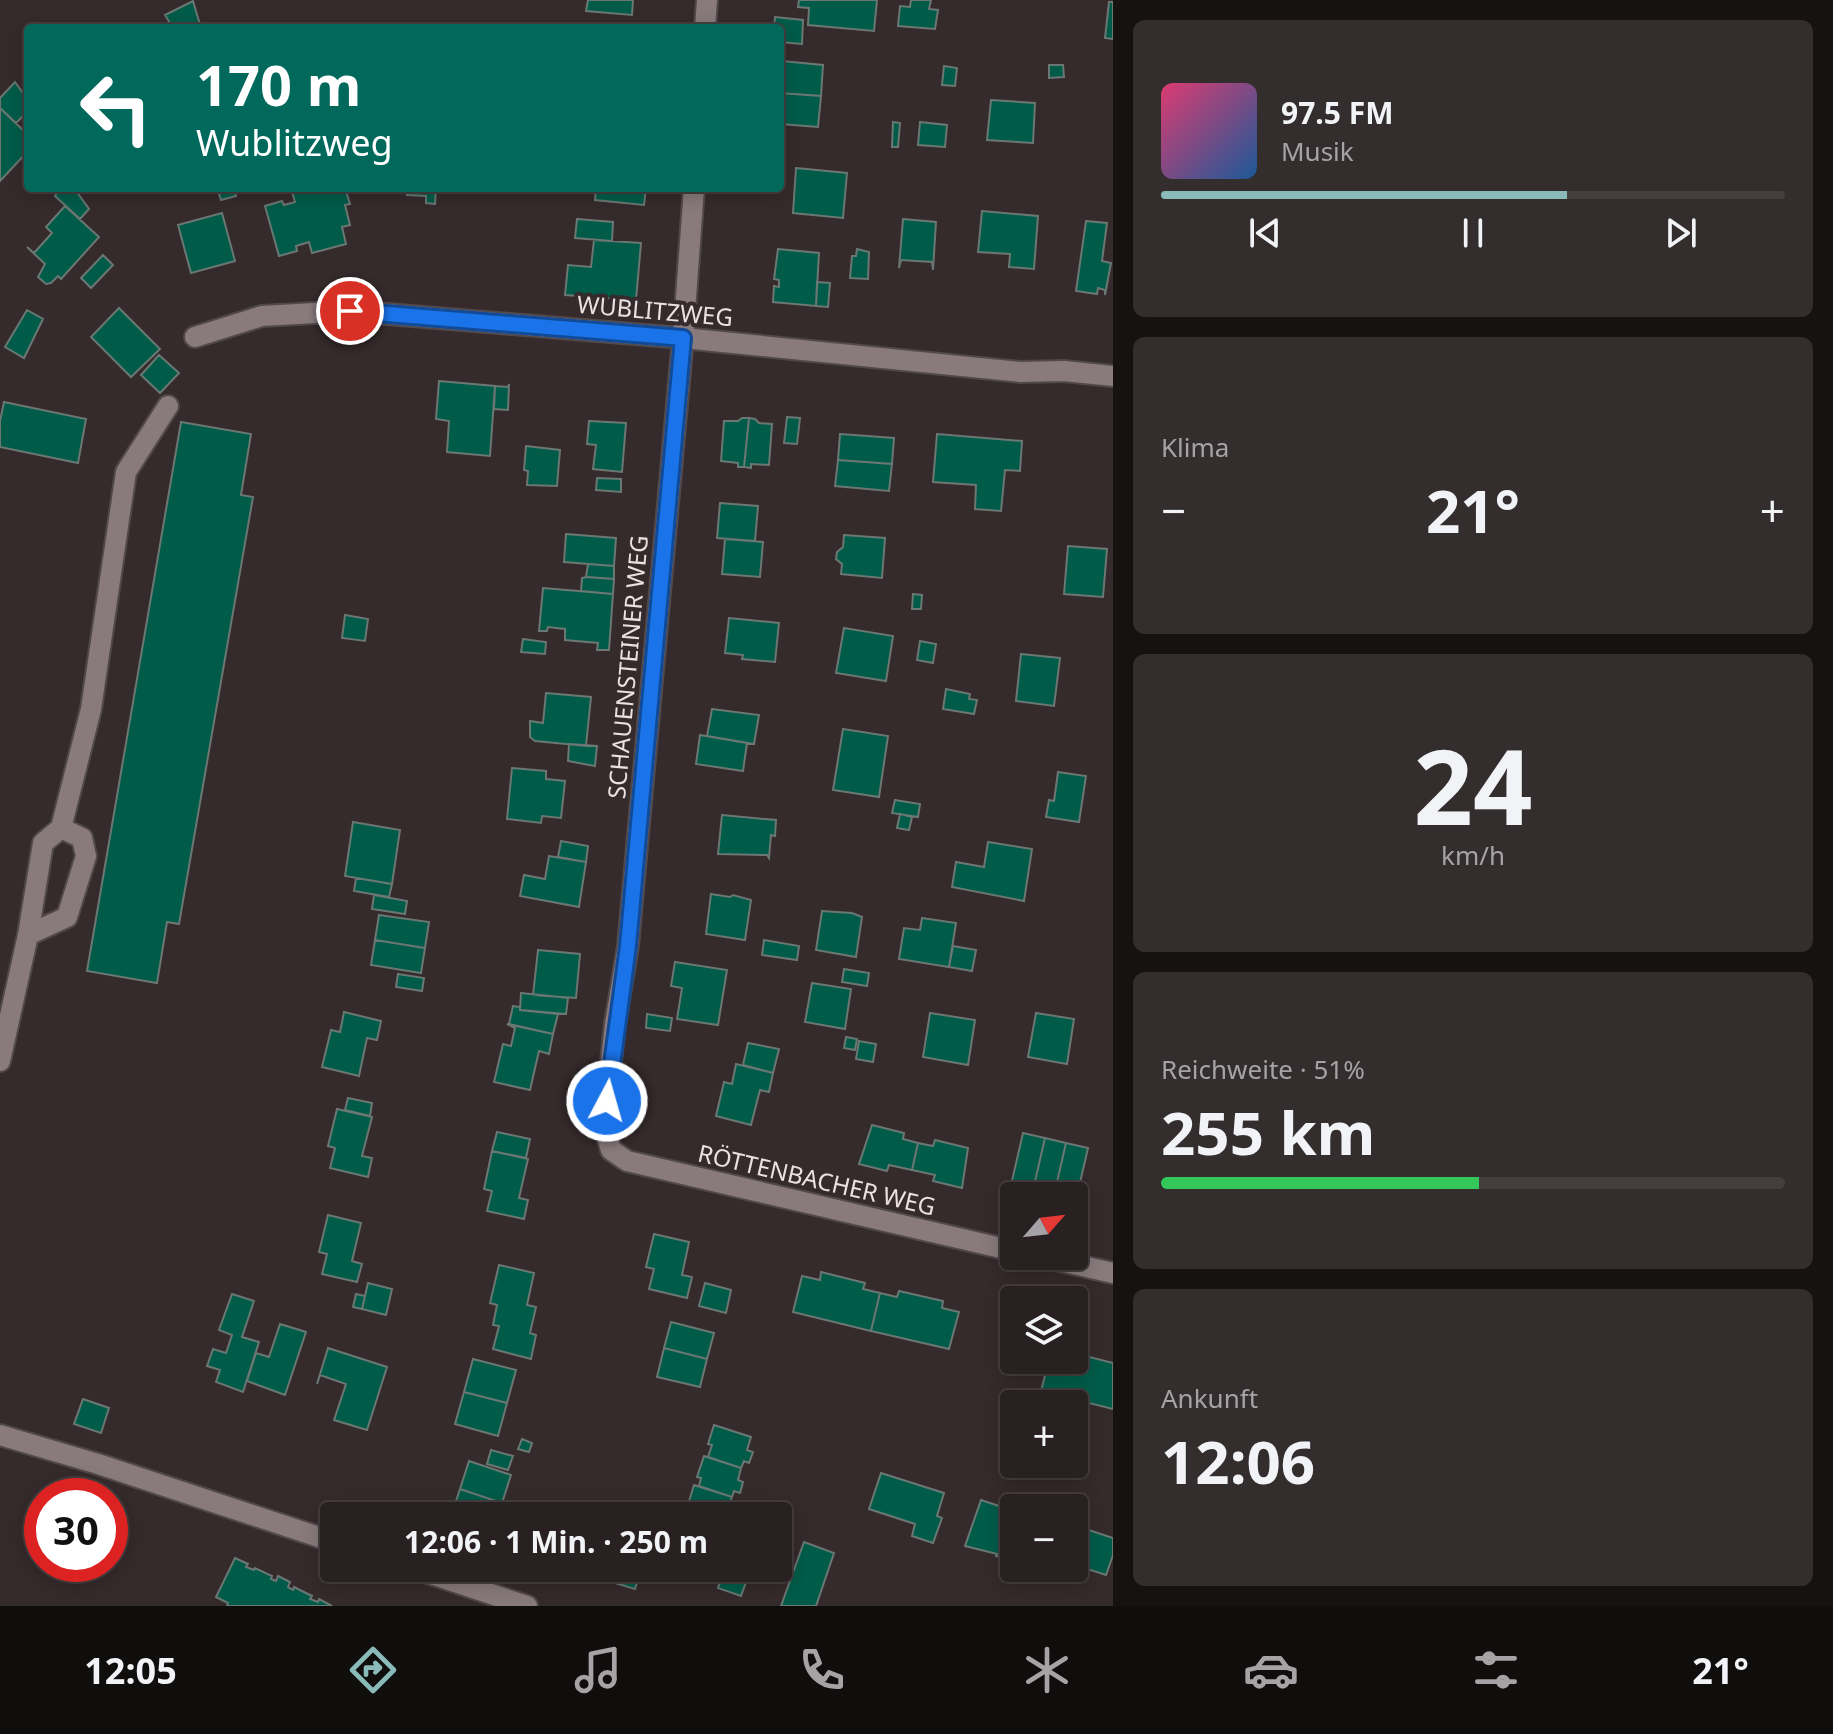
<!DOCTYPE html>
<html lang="de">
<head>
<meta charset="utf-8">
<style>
  :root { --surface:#282021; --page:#342d2e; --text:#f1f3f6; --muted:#a5a3a5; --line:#443e3f; --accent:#8bbbb9 }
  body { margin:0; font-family:"Noto Sans",sans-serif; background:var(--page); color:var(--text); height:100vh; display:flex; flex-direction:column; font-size:30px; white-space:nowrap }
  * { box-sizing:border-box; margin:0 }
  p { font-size:26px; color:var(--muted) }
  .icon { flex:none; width:44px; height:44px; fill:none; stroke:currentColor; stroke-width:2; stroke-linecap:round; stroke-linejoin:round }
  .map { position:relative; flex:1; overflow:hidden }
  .sheet { display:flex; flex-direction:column; gap:20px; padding:20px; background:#161212; width:720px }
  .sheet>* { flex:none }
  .banner { position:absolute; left:24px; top:24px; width:760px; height:168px; border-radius:8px; box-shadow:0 4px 20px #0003,0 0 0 2px var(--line); background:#00695c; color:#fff; overflow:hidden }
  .needle { width:52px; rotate:62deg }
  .fabs { position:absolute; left:1000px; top:1182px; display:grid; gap:16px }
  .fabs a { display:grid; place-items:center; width:88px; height:88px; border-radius:8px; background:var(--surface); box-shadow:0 4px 20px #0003,0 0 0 2px var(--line); font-size:40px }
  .speed { position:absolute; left:24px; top:1478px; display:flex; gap:16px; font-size:40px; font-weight:700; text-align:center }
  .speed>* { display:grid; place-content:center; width:104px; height:104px; border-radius:50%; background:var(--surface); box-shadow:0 4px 20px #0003,0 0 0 2px var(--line); line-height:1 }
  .speed .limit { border:12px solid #d22; background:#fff; color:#111 }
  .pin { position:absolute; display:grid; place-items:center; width:68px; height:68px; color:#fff; margin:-34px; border:4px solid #fff; border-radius:50%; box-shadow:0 2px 8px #0007 }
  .me { position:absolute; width:88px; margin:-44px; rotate:6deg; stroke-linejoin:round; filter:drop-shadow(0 0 6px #0008) }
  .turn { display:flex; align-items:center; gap:28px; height:168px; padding:0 40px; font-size:36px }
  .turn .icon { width:104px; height:104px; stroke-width:2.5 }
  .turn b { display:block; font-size:56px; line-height:68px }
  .big { font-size:60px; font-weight:700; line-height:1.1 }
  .sheet .tile { flex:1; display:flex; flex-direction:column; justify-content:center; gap:12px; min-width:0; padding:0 28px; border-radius:12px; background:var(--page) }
  .sheet .dial { align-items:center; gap:0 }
  .dial b { font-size:104px; line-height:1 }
  .song { display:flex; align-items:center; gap:24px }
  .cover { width:96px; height:96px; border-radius:12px; background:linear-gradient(135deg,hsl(340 70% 55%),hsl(210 70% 35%)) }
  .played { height:8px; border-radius:4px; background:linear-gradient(90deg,var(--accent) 65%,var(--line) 65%) }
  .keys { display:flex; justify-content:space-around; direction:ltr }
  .heat { display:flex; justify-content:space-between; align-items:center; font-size:44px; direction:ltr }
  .charge { height:12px; border-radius:6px; background:linear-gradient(90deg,#34c759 51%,var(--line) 0) }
  .trip { position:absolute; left:320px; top:1502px; width:472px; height:80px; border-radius:8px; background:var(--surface); box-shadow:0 4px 20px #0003,0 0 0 2px var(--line); font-weight:700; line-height:80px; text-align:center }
  .tab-bar { display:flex; height:128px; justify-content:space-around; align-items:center; background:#100d0d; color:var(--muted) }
  .tab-bar .icon { width:56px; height:56px }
  .tab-bar .current { color:var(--accent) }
  .tab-bar b { font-size:36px; color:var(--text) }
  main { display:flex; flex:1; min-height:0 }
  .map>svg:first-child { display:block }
  .building { fill:#005c49; stroke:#6a7772; stroke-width:2 }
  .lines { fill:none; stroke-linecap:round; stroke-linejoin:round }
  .minor-casing { stroke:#51484a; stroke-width:24 }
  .minor { stroke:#887a7d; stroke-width:20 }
  .route-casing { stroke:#114b97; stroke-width:20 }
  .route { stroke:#1a73e8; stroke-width:14 }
  .labels { text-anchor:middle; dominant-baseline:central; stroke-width:8; stroke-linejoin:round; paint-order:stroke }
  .street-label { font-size:24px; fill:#e9e1e2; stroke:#352a2c }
</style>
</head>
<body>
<main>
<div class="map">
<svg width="1113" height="1606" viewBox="0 0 1113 1606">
  <rect width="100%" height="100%" fill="#352a2c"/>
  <!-- building -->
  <path class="building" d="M588,0H633L632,15L586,11Z
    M799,0H877L874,31L808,25L809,8L798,7Z
    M911,0H931L929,9L938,10L935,29L898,26L900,6L910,7Z
    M193,1L201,28H173L165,15Z
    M1109,2H1113V39L1105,38Z
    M775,17L803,20L802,44L780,42V28H774Z
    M782,61L823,65L821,96L780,93Z
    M1049,65H1063L1064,77L1049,78Z
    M944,66L957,68L955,86L942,85Z
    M15,82L28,100V111L16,123L0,108V98Z
    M780,93L821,96L818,127L780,124Z
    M991,100L1035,103L1033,143L987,140Z
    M0,108L28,135V151L0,181Z
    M893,122L900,123L898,147H892Z
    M920,122L947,125L945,147L918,145Z
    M796,168L847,173L843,218L793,213Z
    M60,188H74L89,209L80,219L55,196Z
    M217,188H234L236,196L221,200Z
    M297,188H330L331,192L345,188L350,204L345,205L350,225L342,227L346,244L312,253L309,242L296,246L297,251L279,256L265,206L282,201L284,205L295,202L292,192Z
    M395,188H436L435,204L426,203V196L407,195L408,192L395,191Z
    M596,188H646L644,205L595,200Z
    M65,206L99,237L61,279L58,276L51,283L46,284L38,277L45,264L27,247L34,253L52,233L46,227Z
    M982,211L1038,216L1034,269L1009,267L1010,254L978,252Z
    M222,213L235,261L191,273L178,225Z
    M577,219L613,222L612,241L575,238Z
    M903,219L936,222L933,270L932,262L901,260L899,268Z
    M1086,221L1107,223L1102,261L1111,263L1105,295V290L1098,288L1097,294L1076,291Z
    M594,240L641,243L636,300L565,295L568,265L591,267Z
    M778,249L819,253L816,306L773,302L774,286L779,287V280L774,279Z
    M857,249L869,252L868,279L850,278L852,256H856Z
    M103,255L113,265L91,288L81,278Z
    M817,282L830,283L828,307L816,306Z
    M119,308L160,349L131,377L91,337Z
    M27,310L43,319L24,358L5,347Z
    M159,355L179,373L160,393L141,375Z
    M439,381L495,386L490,456L447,452L449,421L436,419Z
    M509,384L508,410L494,409L495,386L508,387Z
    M4,402L86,419L78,463L0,447V421Z
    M787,417L800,418L797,444L784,443Z
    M742,418H749L744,467H738V463L721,461L724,421H738Z
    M749,418L755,419L759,423L772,424L769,465L751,464V468L744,467Z
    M589,421L626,423L622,472L593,469L596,445L587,444Z
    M181,422L251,434L241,495L253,497L179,924L167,922L157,983L87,971Z
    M840,434L894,438L892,464L838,460Z
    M937,434L1022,441L1020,471L1005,470L1001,511L975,509L976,485L933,482Z
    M526,446L560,450L557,486L527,485L528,471L524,470Z
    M838,460L892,464L889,491L835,486Z
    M597,478L621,479V492L596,490Z
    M720,503L758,506L755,541L717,538Z
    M566,534L616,538L614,566L564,562Z
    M844,535L885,538L882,578L841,574L842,564L836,559L837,552L843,547Z
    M725,539L763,542L760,577L722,574Z
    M1068,546L1107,549L1103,597L1064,594Z
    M588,564L614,566V579L586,577Z
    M586,577L614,579L613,594L581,591L582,578Z
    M543,588L613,594L609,650H597L598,643L565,640V629L548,627L547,631H539Z
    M913,594L922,595L921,609H912Z
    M345,615L368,619L365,641L342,638Z
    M729,618L779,623L775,662L742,659L743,655L725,653Z
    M844,628L893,636L886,681L836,673Z
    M523,639L546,642L545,654L521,652Z
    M920,641L936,644L933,663L917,660Z
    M1021,654L1060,658L1054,706L1016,701Z
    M946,689L970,694L969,699L977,700L974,714L943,709Z
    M546,693L591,697L586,746L535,741L530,737V721L543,723Z
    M712,709L759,715L754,744L707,736Z
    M843,729L888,736L879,797L833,790Z
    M700,735L747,743L743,771L696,764Z
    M569,744L597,746L595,766L568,761Z
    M512,768L546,771V779L565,781L561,818L542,816L541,823L507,819Z
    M1058,772L1086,776L1079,822L1046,817L1049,800L1054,801Z
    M895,800L920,804L918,817L892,813Z
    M900,814L912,817L909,830L897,828Z
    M722,815L776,820L775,836L771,835L769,858L767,855L718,854Z
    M353,822L400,830L392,884L345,876Z
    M561,841L588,846L586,862L558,857Z
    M988,842L1032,849L1024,901L952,887L956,862L984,867Z
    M549,856L586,862L579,907L520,896L524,875L545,879Z
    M356,878L392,884L389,897L354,891Z
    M711,894L730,897L733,895L751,900L745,940L706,934Z
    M374,895L407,901L405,914L372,909Z
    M822,911L852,913L862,917L856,957L816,950Z
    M379,915L429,922L425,948L375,940Z
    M922,918L956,923L949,967L899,959L904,928L920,930Z
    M375,940L425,948L421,973L371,965Z
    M764,940L799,946L797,960L762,955Z
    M953,946L976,950L972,971L949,967Z
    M538,950L580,954L576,998L533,995Z
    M675,962L727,970L718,1025L677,1019L682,988L671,986Z
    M844,969L869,973L867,986L842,982Z
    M398,974L424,978L422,991L396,987Z
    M812,983L851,989L845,1029L805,1022Z
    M521,993L568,998L566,1014L520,1010Z
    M513,1006L520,1007V1010L558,1014L553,1034L509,1024Z
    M344,1012L381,1021L377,1040L367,1038L359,1076L322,1067L331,1030L340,1032Z
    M930,1013L975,1020L968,1065L923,1057Z
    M1036,1013L1074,1019L1067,1064L1028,1057Z
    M647,1014L672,1018L670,1031L646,1028Z
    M507,1024L553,1034L549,1054L539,1051L530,1090L494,1082L503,1044L511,1046L515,1028Z
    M846,1037L857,1039L855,1050L844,1048Z
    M859,1041L876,1044L873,1062L856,1059Z
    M748,1043L779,1049L773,1073L743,1065Z
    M736,1064L773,1073L769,1092L760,1090L751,1125L716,1116L724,1082L732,1084Z
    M348,1098L372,1103L370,1116L345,1110Z
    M337,1109L372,1117L362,1156L372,1158L368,1177L330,1168L335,1148L328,1146Z
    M872,1125L904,1133L903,1139L918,1143L912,1170L889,1165L887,1171L859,1164Z
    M497,1132L530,1139L526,1158L492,1151Z
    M1023,1133L1045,1138L1033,1190L1011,1185Z
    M1045,1138L1066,1143L1054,1195L1033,1190Z
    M935,1140L968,1148L962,1188L933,1181L935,1175L912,1170L918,1143L933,1146Z
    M1066,1143L1088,1148L1076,1200L1074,1196L1054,1195Z
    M492,1151L528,1159L519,1198L528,1200L524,1219L487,1211L492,1191L484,1189Z
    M328,1215L361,1223L352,1261L362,1264L357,1282L322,1274L327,1254L319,1252Z
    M654,1234L689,1242L682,1275L692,1277L687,1298L649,1289L654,1269L646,1267Z
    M499,1265L534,1273L527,1305L536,1307L530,1333L536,1335L531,1359L493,1349L499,1326L493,1325L497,1305L490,1303Z
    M821,1272L865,1283L863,1289L880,1293L871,1331L793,1312L802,1276L820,1280Z
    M368,1283L392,1289L386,1315L362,1309Z
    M705,1283L731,1290L726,1313L699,1306Z
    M899,1291L943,1301L942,1308L959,1312L949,1349L871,1331L880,1293L897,1297Z
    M232,1294L254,1301L242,1337L259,1342L243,1392L216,1382L220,1370L207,1366L213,1349L226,1353L232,1335L219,1330Z
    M356,1294L365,1296L362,1309L353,1307Z
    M671,1322L714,1333L707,1359L664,1348Z
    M280,1324L306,1332L285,1395L247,1381L256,1353L269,1357Z
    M328,1348L387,1367L367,1430L334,1420L346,1384L320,1375L317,1384Z
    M664,1348L707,1359L700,1387L657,1377Z
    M1074,1353L1113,1363V1409L1041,1391L1049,1360H1074Z
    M473,1359L516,1370L507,1403L464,1392Z
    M464,1392L507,1403L498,1436L455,1424Z
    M83,1399L109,1408L101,1433L74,1424Z
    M714,1425L751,1437L747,1450L753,1452L749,1463L744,1461L741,1468L708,1457L712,1445L708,1444Z
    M522,1439L532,1443L529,1452L518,1449Z
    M491,1450L513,1456L508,1470L487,1464Z
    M704,1456L741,1468L738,1480L743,1482L740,1493L734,1491L732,1497L699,1486L701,1478L697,1477Z
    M469,1461L511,1475L502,1503L460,1489Z
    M881,1473L944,1493L937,1516L942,1518L933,1543L912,1536L915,1524L869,1509Z
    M694,1485L732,1497L728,1509L733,1512L732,1516H689L691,1510L687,1508Z
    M460,1489L502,1503L497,1516H451Z
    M1033,1493L1052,1499L1050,1508L1029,1505Z
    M981,1500L1014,1511V1562L996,1556L997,1554L965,1546Z
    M1074,1525L1113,1538V1555L1106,1575L1081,1567L1084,1561L1074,1557Z
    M804,1542L834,1553L816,1606H781Z
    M235,1558L248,1564L246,1567L254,1570L255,1568L272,1576L271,1579L276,1581L278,1576L290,1582L288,1587L293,1590L294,1587L312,1596L310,1599L318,1602L319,1599L332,1606H227L228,1603L216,1597Z
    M76,1564H95L91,1576L74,1571Z
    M595,1568H645L647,1569L644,1578L639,1576L635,1589L592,1576Z
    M725,1568H751L741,1596L718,1588Z"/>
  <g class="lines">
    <!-- minor casing -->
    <g class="minor-casing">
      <path id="minor" d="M705,28L707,0
        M694,188L683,338L628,946L615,1024L604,1126L611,1150L627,1161L1014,1251
        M195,337L262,316L350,311L683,338L1020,372L1064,371L1113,376
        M28,935L67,917L86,856L82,838L61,828
        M0,1061L28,935L43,843L61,828L91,709L126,472L168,406
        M1038,1256L1113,1273
        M0,1435L98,1464L334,1542
        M413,1568L527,1606"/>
    </g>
    <!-- minor -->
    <use href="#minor" class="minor"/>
  </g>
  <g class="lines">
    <!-- route casing -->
    <g class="route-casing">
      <path id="route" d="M350,311L683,338L628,946L607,1101"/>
    </g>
    <!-- route -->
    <use href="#route" class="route"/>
  </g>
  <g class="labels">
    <!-- street labels -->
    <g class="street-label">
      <text transform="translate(655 310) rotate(5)">WUBLITZWEG</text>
      <text transform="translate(627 667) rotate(-85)">SCHAUENSTEINER WEG</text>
      <text transform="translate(817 1179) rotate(13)">RÖTTENBACHER WEG</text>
    </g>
  </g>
</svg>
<div class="fabs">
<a><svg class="needle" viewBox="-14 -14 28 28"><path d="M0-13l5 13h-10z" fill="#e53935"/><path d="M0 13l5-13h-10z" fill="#a5a3a5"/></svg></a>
<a><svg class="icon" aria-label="layers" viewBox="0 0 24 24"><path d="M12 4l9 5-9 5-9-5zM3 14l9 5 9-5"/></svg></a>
<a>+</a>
<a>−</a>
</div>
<div class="speed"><div class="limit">30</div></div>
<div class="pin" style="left:350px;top:311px;background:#d93025"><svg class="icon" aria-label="arrive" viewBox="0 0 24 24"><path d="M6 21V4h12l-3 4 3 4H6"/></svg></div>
<svg class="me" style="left:607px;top:1101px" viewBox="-20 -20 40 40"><circle r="17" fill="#1a73e8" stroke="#fff" stroke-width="3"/><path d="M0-11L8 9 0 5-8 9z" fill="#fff"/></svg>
<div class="trip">12:06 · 1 Min. · 250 m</div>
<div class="banner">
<div class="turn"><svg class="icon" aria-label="left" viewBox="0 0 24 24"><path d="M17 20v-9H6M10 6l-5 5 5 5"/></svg><div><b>170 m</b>Wublitzweg</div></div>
</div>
</div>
<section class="sheet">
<div class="tile">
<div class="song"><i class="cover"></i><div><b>97.5 FM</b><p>Musik</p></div></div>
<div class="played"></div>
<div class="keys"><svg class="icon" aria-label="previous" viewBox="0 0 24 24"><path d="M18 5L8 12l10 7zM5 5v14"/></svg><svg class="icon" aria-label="pause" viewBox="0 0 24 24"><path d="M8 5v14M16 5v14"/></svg><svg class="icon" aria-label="next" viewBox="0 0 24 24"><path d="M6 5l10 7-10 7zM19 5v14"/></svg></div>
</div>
<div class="tile"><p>Klima</p>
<div class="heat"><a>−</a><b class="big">21°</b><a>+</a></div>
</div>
<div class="tile dial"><b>24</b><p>km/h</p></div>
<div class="tile"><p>Reichweite · 51%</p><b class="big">255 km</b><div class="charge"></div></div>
<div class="tile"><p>Ankunft</p><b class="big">12:06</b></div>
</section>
</main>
<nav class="tab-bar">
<b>12:05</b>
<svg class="icon current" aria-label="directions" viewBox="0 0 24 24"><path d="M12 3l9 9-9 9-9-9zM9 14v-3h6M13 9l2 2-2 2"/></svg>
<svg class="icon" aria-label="music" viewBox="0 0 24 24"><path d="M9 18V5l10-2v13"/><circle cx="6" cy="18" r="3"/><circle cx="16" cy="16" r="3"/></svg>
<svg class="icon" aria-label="phone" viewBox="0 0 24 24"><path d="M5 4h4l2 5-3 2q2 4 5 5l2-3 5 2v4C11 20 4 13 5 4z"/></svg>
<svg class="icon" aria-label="climate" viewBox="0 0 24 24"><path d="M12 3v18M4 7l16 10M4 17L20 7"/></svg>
<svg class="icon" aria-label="car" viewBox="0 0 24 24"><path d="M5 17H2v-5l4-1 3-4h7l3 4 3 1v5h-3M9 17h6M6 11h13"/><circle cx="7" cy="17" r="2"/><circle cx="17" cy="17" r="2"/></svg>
<svg class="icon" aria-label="filters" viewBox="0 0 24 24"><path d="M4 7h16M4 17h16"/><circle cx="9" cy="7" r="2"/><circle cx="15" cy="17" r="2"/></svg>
<b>21°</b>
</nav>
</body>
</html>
